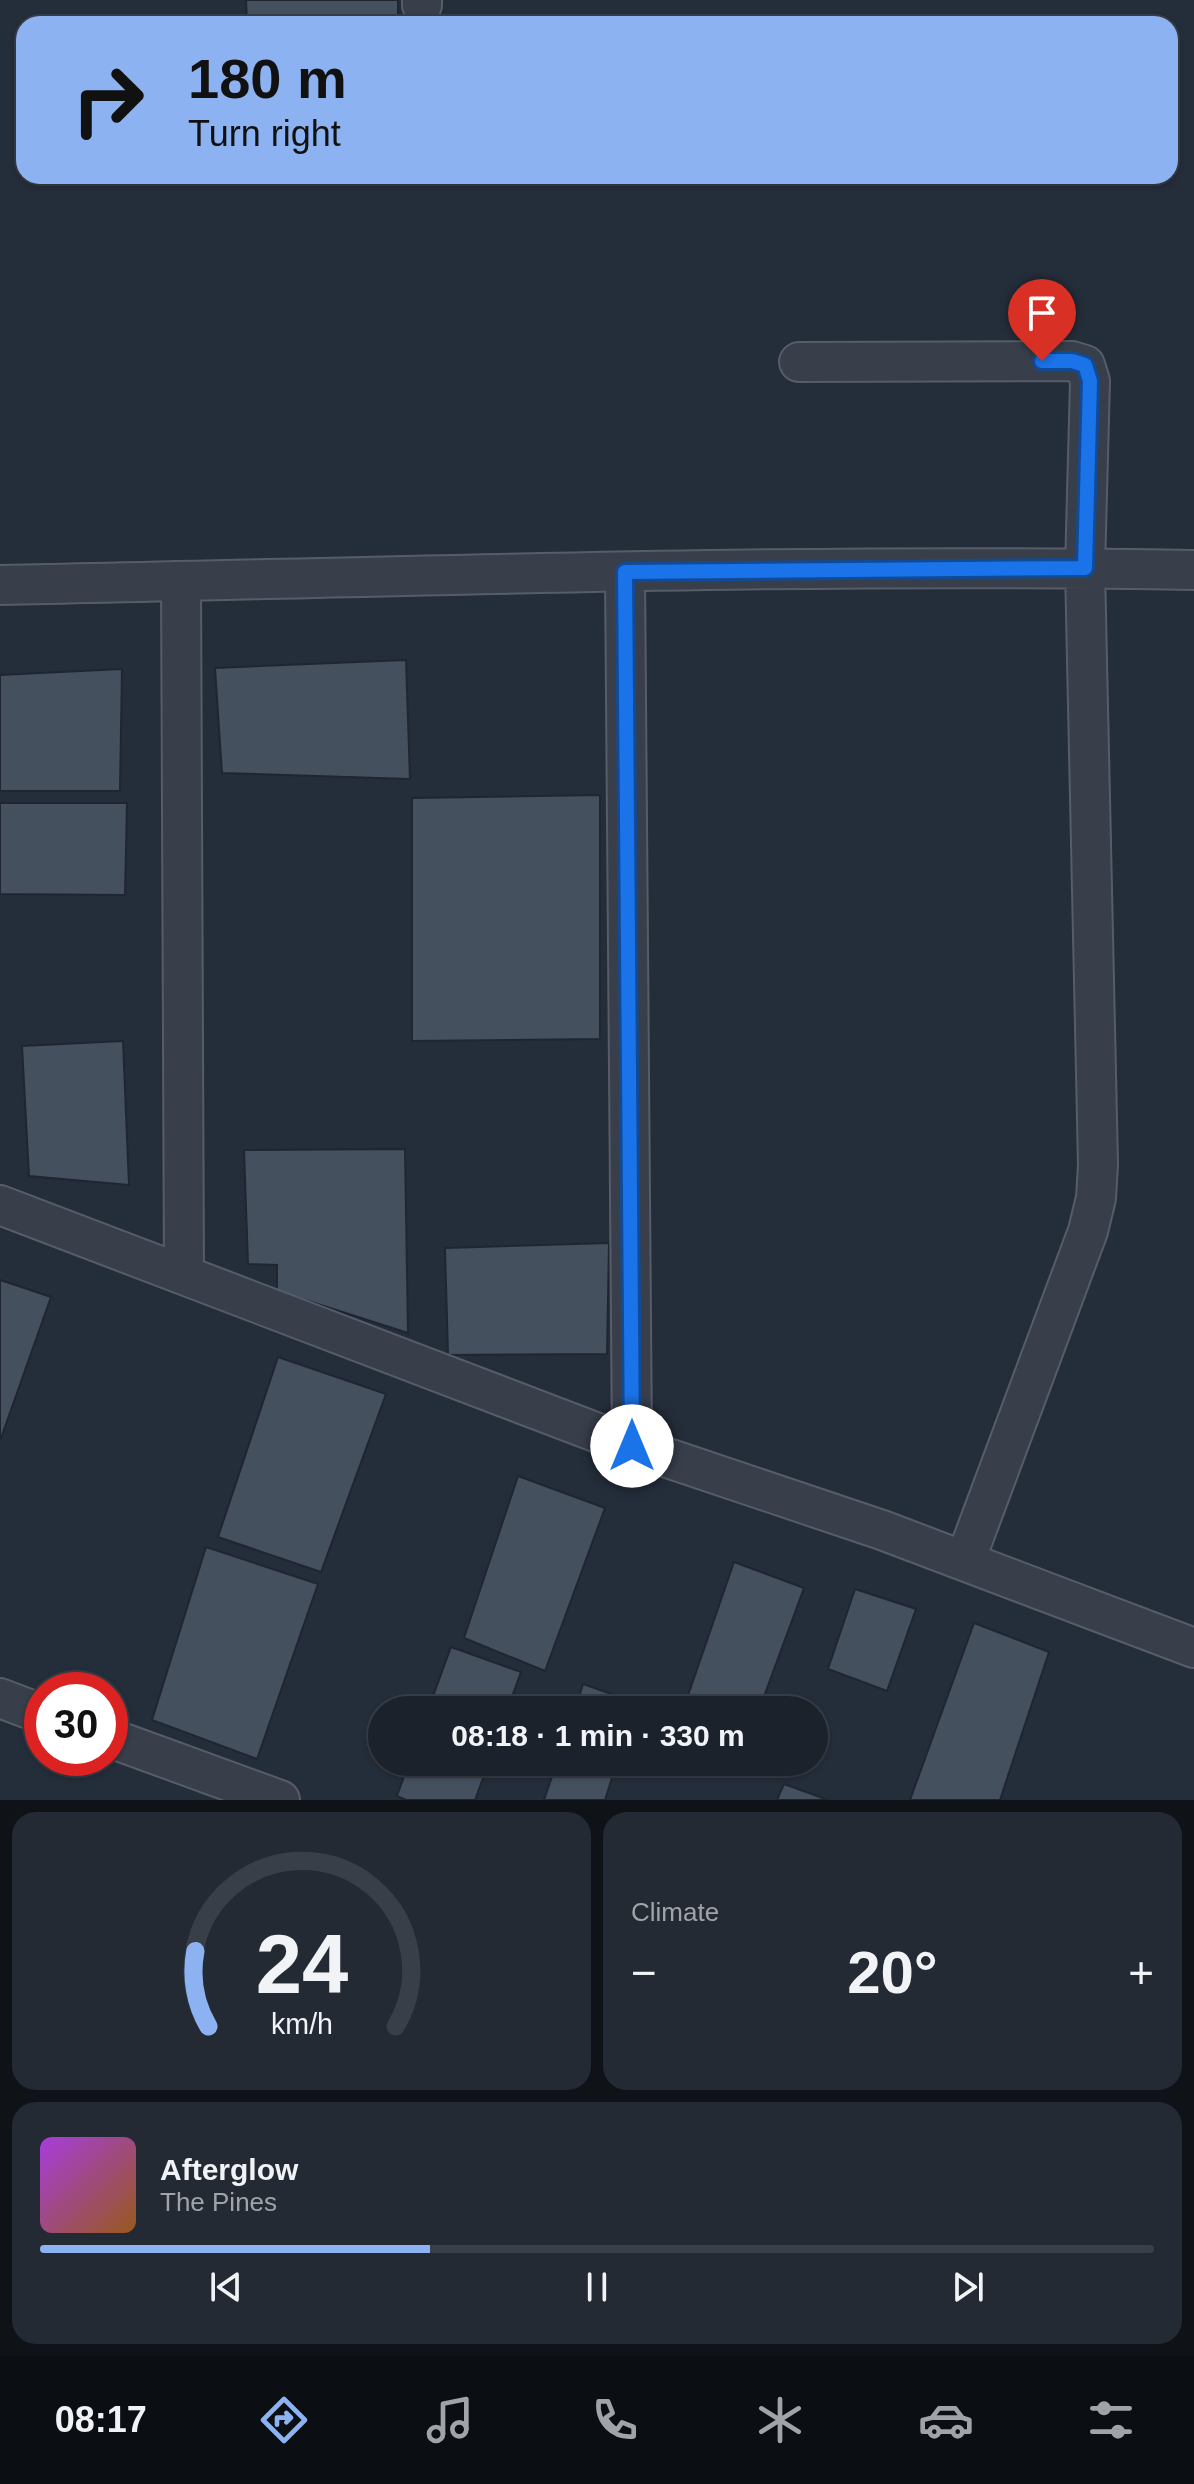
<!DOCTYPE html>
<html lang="en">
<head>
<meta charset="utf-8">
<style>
  :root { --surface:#1b222c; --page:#242a34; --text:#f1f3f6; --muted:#a0a4a9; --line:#393f48; --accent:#8db2f1 }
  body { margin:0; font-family:Arial,sans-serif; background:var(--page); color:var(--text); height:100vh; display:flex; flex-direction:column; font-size:30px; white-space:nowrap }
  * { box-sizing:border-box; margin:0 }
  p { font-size:26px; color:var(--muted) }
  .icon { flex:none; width:44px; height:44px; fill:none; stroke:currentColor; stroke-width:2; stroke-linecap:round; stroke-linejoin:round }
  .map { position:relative; height:1800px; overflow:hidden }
  .panel { display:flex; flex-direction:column; gap:12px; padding:12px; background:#0f1318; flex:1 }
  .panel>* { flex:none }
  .banner { position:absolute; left:16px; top:16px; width:1162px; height:168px; border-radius:24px; box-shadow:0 2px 6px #0004,0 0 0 2px var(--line); background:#8db2f1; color:#111; overflow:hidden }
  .speed { position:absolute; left:24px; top:1672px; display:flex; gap:16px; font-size:40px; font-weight:700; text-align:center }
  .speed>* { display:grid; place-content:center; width:104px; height:104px; border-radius:50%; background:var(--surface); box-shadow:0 2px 6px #0004,0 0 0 2px var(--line); line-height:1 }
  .speed .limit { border:12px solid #d22; background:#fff; color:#111 }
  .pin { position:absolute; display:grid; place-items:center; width:68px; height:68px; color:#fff; margin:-82px -34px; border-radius:50% 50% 50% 0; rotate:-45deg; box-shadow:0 0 8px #0007 }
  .pin .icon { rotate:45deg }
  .me { position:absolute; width:88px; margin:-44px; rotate:0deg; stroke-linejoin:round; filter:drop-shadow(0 0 6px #0008) }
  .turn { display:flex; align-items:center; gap:28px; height:168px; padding:0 40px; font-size:36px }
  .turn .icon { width:104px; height:104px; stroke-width:2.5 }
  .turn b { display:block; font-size:56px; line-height:68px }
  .big { font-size:60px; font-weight:600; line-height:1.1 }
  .panel .tile { flex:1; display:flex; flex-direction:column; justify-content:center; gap:12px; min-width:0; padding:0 28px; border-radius:24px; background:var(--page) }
  .panel .dial { align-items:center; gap:0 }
  .dial svg { height:208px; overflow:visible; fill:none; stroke:var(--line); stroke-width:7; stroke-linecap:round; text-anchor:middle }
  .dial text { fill:var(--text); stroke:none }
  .song { display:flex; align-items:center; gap:24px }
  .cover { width:96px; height:96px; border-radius:12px; background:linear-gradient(135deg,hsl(280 70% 55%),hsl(30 70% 35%)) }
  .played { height:8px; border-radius:4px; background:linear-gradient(90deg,var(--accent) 35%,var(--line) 35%) }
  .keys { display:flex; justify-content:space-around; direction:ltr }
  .heat { display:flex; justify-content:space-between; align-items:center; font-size:44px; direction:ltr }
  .panel .tiles { flex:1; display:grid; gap:12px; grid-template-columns:1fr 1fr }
  .tile:last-child { grid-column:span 2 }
  .trip { position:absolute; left:368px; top:1696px; width:460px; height:80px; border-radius:40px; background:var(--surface); box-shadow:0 2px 6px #0004,0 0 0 2px var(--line); font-weight:600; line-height:80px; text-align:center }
  .dock { display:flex; height:128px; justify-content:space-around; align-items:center; background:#0b0e12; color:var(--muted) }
  .dock .icon { width:56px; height:56px }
  .dock .on { color:var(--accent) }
  .dock b { font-size:36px; color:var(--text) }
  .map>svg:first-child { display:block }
  .building { fill:#45505e; stroke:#1f2632; stroke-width:2 }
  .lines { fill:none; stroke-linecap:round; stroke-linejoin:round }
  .minor-casing { stroke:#565d69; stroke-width:42 }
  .minor { stroke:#383f4b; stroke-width:38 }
  .route-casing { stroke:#114b97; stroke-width:20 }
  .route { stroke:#1a73e8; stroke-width:14 }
</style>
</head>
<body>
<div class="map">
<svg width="1194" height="1800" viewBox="0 0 1194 1800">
  <rect width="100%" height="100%" fill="#242d3a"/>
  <!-- building -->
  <path class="building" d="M246,0H398V24H247Z
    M406,660L410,779L222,773L215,668Z
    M122,669L120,791H0V675Z
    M600,795V1039L412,1041V798Z
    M0,803H127L125,895L0,894Z
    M123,1041L129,1185L29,1176L22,1046Z
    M405,1149L408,1333L277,1291V1265L248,1264L244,1150Z
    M609,1243L607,1354L448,1355L445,1248Z
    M0,1280L51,1297L0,1441Z
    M278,1357L386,1394L321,1572L218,1537Z
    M518,1476L605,1508L545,1671L464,1638Z
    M206,1547L318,1584L257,1759L152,1720Z
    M734,1562L804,1588L759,1710H683Z
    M855,1589L916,1609L887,1691L828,1669Z
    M974,1623L1049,1652L1000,1800H910Z
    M451,1647L521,1672L507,1710H428Z
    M583,1684L637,1703L634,1710H575Z
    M409,1762H489L475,1800H406L397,1796Z
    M557,1762H617L605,1800H544Z
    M784,1784L828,1800H777Z"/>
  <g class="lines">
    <!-- minor casing -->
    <g class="minor-casing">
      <path id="minor" d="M422,0V5
        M799,362L1072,361L1085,365L1090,381L1085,568L1098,1165L1096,1198L1088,1231L965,1561
        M625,572L632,1446
        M181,581L184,1275
        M0,585C398,577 796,563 1194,570
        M0,1205L632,1446L882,1530L1194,1648
        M0,1698L42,1714
        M110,1738L280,1800"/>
    </g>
    <!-- minor -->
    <use href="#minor" class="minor"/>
  </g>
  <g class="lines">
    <!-- route casing -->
    <g class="route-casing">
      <path id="route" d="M632,1446L625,572L1085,568L1090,381L1085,365L1072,361H1042"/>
    </g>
    <!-- route -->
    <use href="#route" class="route"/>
  </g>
</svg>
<div class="speed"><div class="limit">30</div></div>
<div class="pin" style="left:1042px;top:361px;background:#d93025"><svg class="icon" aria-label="arrive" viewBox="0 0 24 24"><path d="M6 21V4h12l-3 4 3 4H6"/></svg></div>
<svg class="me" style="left:632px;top:1446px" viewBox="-20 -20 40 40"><circle r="19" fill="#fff"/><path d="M0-13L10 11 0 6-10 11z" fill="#1a73e8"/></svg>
<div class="trip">08:18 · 1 min · 330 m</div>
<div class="banner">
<div class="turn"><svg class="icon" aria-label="right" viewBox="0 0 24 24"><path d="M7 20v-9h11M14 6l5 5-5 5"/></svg><div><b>180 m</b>Turn right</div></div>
</div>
</div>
<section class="panel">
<div class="tiles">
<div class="tile dial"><svg viewBox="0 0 100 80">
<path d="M14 69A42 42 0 1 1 86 69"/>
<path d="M14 69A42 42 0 0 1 9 40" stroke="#8db2f1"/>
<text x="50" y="56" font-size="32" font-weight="700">24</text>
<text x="50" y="72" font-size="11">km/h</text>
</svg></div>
<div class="tile"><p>Climate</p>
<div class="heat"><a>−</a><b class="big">20°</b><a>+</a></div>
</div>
<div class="tile">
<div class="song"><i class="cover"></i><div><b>Afterglow</b><p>The Pines</p></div></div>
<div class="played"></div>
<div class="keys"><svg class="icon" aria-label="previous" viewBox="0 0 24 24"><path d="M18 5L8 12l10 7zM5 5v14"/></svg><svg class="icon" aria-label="pause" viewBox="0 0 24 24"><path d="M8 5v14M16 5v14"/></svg><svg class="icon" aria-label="next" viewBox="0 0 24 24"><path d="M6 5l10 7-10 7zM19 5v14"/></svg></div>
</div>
</div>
</section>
<nav class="dock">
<b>08:17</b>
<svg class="icon on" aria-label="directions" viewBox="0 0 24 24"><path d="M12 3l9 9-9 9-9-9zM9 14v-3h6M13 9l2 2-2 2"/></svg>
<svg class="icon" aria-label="music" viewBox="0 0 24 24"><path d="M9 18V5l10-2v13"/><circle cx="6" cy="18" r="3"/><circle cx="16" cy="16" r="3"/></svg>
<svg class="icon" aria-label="phone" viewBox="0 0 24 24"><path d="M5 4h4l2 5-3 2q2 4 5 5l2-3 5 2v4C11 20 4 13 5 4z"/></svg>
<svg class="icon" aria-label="climate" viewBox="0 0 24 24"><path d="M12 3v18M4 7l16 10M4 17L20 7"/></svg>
<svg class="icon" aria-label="car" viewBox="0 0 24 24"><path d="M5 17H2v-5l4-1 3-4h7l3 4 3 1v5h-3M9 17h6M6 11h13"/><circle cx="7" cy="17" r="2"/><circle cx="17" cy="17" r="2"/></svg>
<svg class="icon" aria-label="filters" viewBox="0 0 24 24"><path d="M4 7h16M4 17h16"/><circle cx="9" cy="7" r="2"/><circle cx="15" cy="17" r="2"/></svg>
</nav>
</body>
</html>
